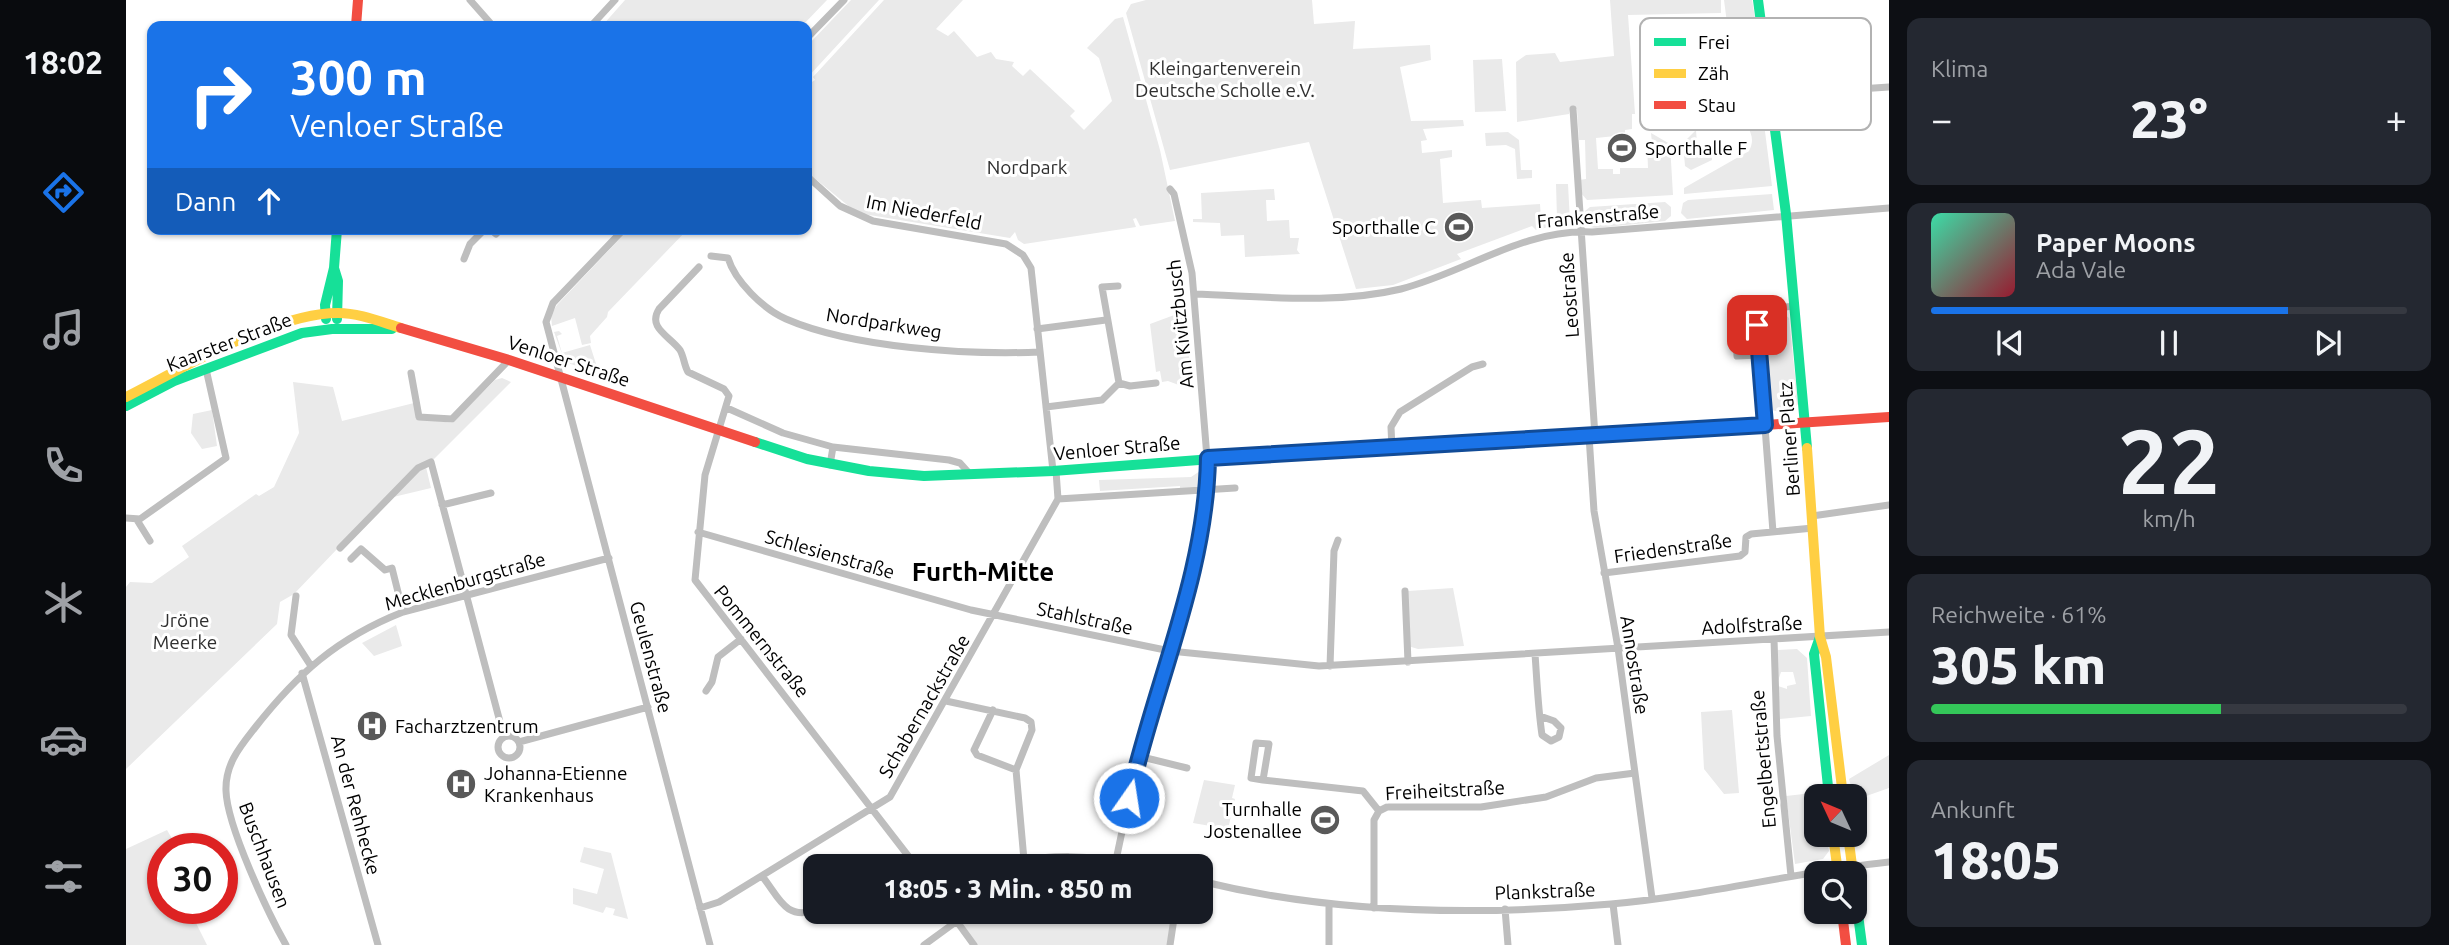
<!DOCTYPE html>
<html lang="de">
<head>
<meta charset="utf-8">
<style>
  :root { --surface:#171b24; --page:#242831; --text:#f1f3f6; --muted:#9ea1a6; --line:#363941; --accent:#1a73e8 }
  body { margin:0; font-family:Ubuntu,sans-serif; background:var(--page); color:var(--text); height:100vh; display:flex; flex-direction:column; font-size:26px; white-space:nowrap }
  * { box-sizing:border-box; margin:0 }
  p { font-size:23px; color:var(--muted) }
  .icon { flex:none; width:38px; height:38px; fill:none; stroke:currentColor; stroke-width:2; stroke-linecap:round; stroke-linejoin:round }
  .map { position:relative; flex:1; overflow:hidden }
  .side { display:flex; flex-direction:column; gap:18px; padding:18px; background:#0d0f14; width:560px }
  .side>* { flex:none }
  .banner { position:absolute; left:21px; top:21px; width:665px; height:214px; border-radius:14px; box-shadow:0 2px 5px #0004; background:#1a73e8; color:#fff; overflow:hidden }
  .needle { width:46px; rotate:314deg }
  .tools { position:absolute; left:1678px; top:784px; display:grid; gap:14px }
  .tools a { display:grid; place-items:center; width:63px; height:63px; border-radius:14px; background:var(--surface); box-shadow:0 2px 5px #0004; font-size:35px }
  .speed { position:absolute; left:21px; top:833px; display:flex; gap:14px; font-size:35px; font-weight:700; text-align:center }
  .speed>* { display:grid; place-content:center; width:91px; height:91px; border-radius:50%; background:var(--surface); box-shadow:0 2px 5px #0004; line-height:1 }
  .speed .limit { border:10px solid #d22; background:#fff; color:#111 }
  .pin { position:absolute; display:grid; place-items:center; width:60px; height:60px; color:#fff; margin:-30px; border-radius:14px; box-shadow:0 4px 10px #0006 }
  .me { position:absolute; width:77px; margin:-38px; rotate:13deg; stroke-linejoin:round; filter:drop-shadow(0 0 5px #0008) }
  .turn { display:flex; align-items:center; gap:24px; height:147px; padding:0 28px; font-size:32px }
  .turn .icon { width:91px; height:91px; stroke-width:2.5 }
  .turn b { display:block; font-size:49px; line-height:60px }
  .then { display:flex; align-items:center; height:66px; padding:0 28px; background:#0003; gap:14px; font-size:26px }
  .big { font-size:52px; font-weight:800; line-height:1.1 }
  .side .tile { flex:1; display:flex; flex-direction:column; justify-content:center; gap:10px; min-width:0; padding:0 24px; border-radius:14px; background:var(--page) }
  .side .dial { align-items:center; gap:0 }
  .dial b { font-size:91px; line-height:1 }
  .song { display:flex; align-items:center; gap:21px }
  .cover { width:84px; height:84px; border-radius:10px; background:linear-gradient(135deg,hsl(160 70% 55%),hsl(350 70% 35%)) }
  .played { height:7px; border-radius:4px; background:linear-gradient(90deg,var(--accent) 75%,var(--line) 75%) }
  .keys { display:flex; justify-content:space-around; direction:ltr }
  .heat { display:flex; justify-content:space-between; align-items:center; font-size:38px; direction:ltr }
  .charge { height:10px; border-radius:5px; background:linear-gradient(90deg,#34c759 61%,var(--line) 0) }
  .trip { position:absolute; left:677px; top:854px; width:410px; height:70px; border-radius:14px; background:var(--surface); box-shadow:0 2px 5px #0004; font-weight:800; line-height:70px; text-align:center }
  main { display:flex; flex:1; min-height:0 }
  .menu { display:flex; flex-direction:column; width:126px; justify-content:space-around; align-items:center; background:#090b0e; color:var(--muted) }
  .menu .icon { width:49px; height:49px }
  .menu .on { color:var(--accent) }
  .menu b { font-size:32px; color:var(--text) }
  .map>svg:first-child { display:block }
  .green { fill:#eaeaea }
  .lines { fill:none; stroke-linecap:round; stroke-linejoin:round }
  .street { stroke:#bebebe; stroke-width:7 }
  .fast { stroke:#16e098; stroke-width:10 }
  .slow { stroke:#ffcf43; stroke-width:10 }
  .jam { stroke:#f24e42; stroke-width:10 }
  .route-casing { stroke:#114b97; stroke-width:18 }
  .route { stroke:#1a73e8; stroke-width:12 }
  .labels { text-anchor:middle; dominant-baseline:central; stroke-width:6; stroke-linejoin:round; paint-order:stroke }
  .park-label { font-size:19px; fill:#2f2f2f; stroke:#fff }
  .poi-label { font-size:19px; fill:#000; stroke:#fff; text-anchor:start }
  .street-label { font-size:19px; fill:#000; stroke:#fff }
  .district-label { font-size:26px; font-weight:bold; fill:#000; stroke:#fff }
  .key { fill:#fff; stroke:#b2b2b2; stroke-width:2 }
  .key-label { font-size:19px; fill:#000 }
</style>
</head>
<body>
<main>
<nav class="menu">
<b>18:02</b>
<svg class="icon on" aria-label="directions" viewBox="0 0 24 24"><path d="M12 3l9 9-9 9-9-9zM9 14v-3h6M13 9l2 2-2 2"/></svg>
<svg class="icon" aria-label="music" viewBox="0 0 24 24"><path d="M9 18V5l10-2v13"/><circle cx="6" cy="18" r="3"/><circle cx="16" cy="16" r="3"/></svg>
<svg class="icon" aria-label="phone" viewBox="0 0 24 24"><path d="M5 4h4l2 5-3 2q2 4 5 5l2-3 5 2v4C11 20 4 13 5 4z"/></svg>
<svg class="icon" aria-label="climate" viewBox="0 0 24 24"><path d="M12 3v18M4 7l16 10M4 17L20 7"/></svg>
<svg class="icon" aria-label="car" viewBox="0 0 24 24"><path d="M5 17H2v-5l4-1 3-4h7l3 4 3 1v5h-3M9 17h6M6 11h13"/><circle cx="7" cy="17" r="2"/><circle cx="17" cy="17" r="2"/></svg>
<svg class="icon" aria-label="filters" viewBox="0 0 24 24"><path d="M4 7h16M4 17h16"/><circle cx="9" cy="7" r="2"/><circle cx="15" cy="17" r="2"/></svg>
</nav>
<div class="map">
<svg width="1763" height="945" viewBox="0 0 1763 945">
  <rect width="100%" height="100%" fill="#fff"/>
  <!-- green -->
  <path class="green" d="M499,0H701L676,26H476Z
    M725,0H753L681,78V46Z
    M758,0H837L810,29L822,36L828,31L851,57L865,52L870,59L888,62L886,66L897,76L904,69L949,111L944,116L958,130L986,101L973,58L961,48L989,19L997,17L1034,150L1049,221L1014,226L1010,218L1007,219L1010,227L898,244L892,240L889,232L884,238L731,213L681,172V85L689,80L687,77Z
    M1020,0H1186L1188,24L1229,21L1227,49L1304,45L1305,60L1274,67L1285,121L1337,120L1338,126L1297,129L1301,140L1295,141L1296,153L1326,150V157L1314,159L1317,203L1355,200L1356,208L1414,204L1415,219L1431,218L1430,184H1442L1444,222L1410,230L1406,226L1331,254L1335,259L1267,285L1230,289L1183,142L1044,170L1000,13L1005,4Z
    M1484,0H1595V13L1502,15L1509,114H1506V129L1499,130V135L1470,138L1472,169H1487V174H1494V168H1522L1521,143H1526L1525,133L1544,144L1547,195L1461,200L1455,193L1453,180L1460,179L1459,140H1453L1451,109H1444L1443,114L1391,122L1390,62L1400,55L1429,53L1434,62L1488,56Z
    M1598,0H1626L1631,30L1615,31L1616,46H1628L1646,186L1558,194V188L1623,151C1632,134 1618,127 1617,112C1616,101 1621,94 1619,82L1598,76V55L1605,44L1610,43L1601,23Z
    M1376,59L1380,111L1349,112L1347,60Z
    M1570,130L1572,158L1586,157V160L1565,170L1559,166L1557,143Z
    M1382,132L1393,140L1395,170H1406V178L1391,179L1389,149L1380,145L1360,146L1359,133Z
    M1148,189L1149,200H1140L1141,221L1163,220L1164,238H1173L1171,250L1174,254L1119,257L1118,235L1095,236L1094,223L1067,222V219H1076L1075,193Z
    M1646,194L1648,210L1561,219L1555,213L1557,203L1562,200Z
    M1539,202L1545,207V216L1539,221L1470,228L1463,227L1458,221L1459,211L1464,207Z
    M503,229H562L482,312L481,317L464,336L465,343L456,345L449,318L426,326L425,315L431,305Z
    M1059,311L1066,390L1042,381L1036,382L1034,371L1030,372L1024,324Z
    M1654,311L1663,318L1672,404C1662,415 1651,413 1640,407L1633,318L1638,313Z
    M433,331L436,334L431,336L436,353L464,345L471,367L468,372L439,362L428,332Z
    M376,378L385,382L300,467L305,488L259,499L168,594L154,602L151,624L0,769V587L4,582L26,583L63,557L56,546L130,494L133,496L148,487L173,433L167,382L207,387L216,421L288,403L292,418L326,423L369,380Z
    M86,410L91,446L76,449L65,433L67,414Z
    M1074,471L1079,473L1074,488L1054,489V486L974,491L973,480L1065,477Z
    M1327,588L1338,646L1292,649L1282,646V591Z
    M270,625L276,646L248,656L236,643Z
    M1671,649L1681,658L1685,716L1654,719L1652,686L1661,689V686L1670,684L1667,672H1655L1652,681L1651,650Z
    M1606,710L1613,793L1598,794L1578,769L1575,712Z
    M1763,755V788L1729,800L1723,779Z
    M1078,780L1109,785L1106,798L1109,799L1102,829L1067,823Z
    M1695,792V796H1690V835H1700L1703,851L1697,859L1669,864L1660,796Z
    M41,830L52,849H37V908H84L67,917L81,945H0V849Z
    M458,847L485,853L502,919L487,915L489,909L480,907L477,913L447,904V888L471,894L478,869L454,862Z
    M827,912H1046L1041,945H851Z"/>
  <g class="lines">
    <!-- street -->
    <path class="street" d="M344,0L367,26
      M465,26L489,0
      M681,38L718,0
      M1644,95L1763,87
      M1447,109L1469,436
      M681,176L714,206L747,221L880,244L897,255L905,268L927,471
      M364,229L370,234L375,229
      M498,229L427,303L420,322L584,945
      M585,256L602,258C609,281 637,309 660,319C727,348 841,355 914,352
      M338,259L344,244L359,229
      M573,267L533,309C521,328 544,336 554,350C558,357 558,365 562,372L598,389L603,396L579,475L569,580L790,866
      M1068,294C1135,296 1208,305 1275,289C1341,272 1396,229 1466,232L1763,208
      M1630,309L1647,532
      M911,329L980,320
      M1633,355L1611,356L1609,312L1669,306
      M285,373L293,417L326,419L383,360
      M993,383L1004,386L1030,383
      M920,407L976,400L993,383L976,287L992,286
      M601,408L657,433L707,447L704,465
      M1463,436L1468,511L1492,648L1526,898
      M707,447L823,460L834,463L843,473
      M1266,449L1265,427L1274,412L1346,367L1357,364
      M932,499L1109,488
      M316,505L365,493
      M1686,516L1763,505
      M0,518L14,519L100,458L80,369
      M11,520L24,541
      M572,532L845,610L1044,651L1193,666L1763,632
      M214,548L292,468L305,462L378,737
      M225,559L235,549L259,570L266,568L277,612
      M1478,573L1614,556L1619,552L1620,537L1625,534L1687,528
      M1279,591L1282,662
      M170,596L165,635L185,666
      M1648,639L1651,736L1665,876
      M1409,654C1411,681 1412,708 1416,735L1425,741L1433,737L1435,728L1428,721L1414,716
      M1204,666L1208,551L1212,540
      M176,673L252,945
      M580,691L586,682L592,657L615,639
      M820,701L899,718L905,722L906,730L890,770L898,860
      M867,710L848,750L851,755L890,770
      M372 747a11 11 0 1 1 22 0a11 11 0 1 1-22 0Z
      M393,742L522,707
      M1012,756L1061,768
      M1137,780L1143,744L1130,743L1125,778L1137,780L1237,791L1253,811
      M1253,811L1261,807H1355L1420,797L1470,778L1509,773
      M990,860L1012,756L1062,587L1082,470L1066,273L1048,194L1044,189
      M775,866L784,859
      M873,866C921,853 966,854 1015,866
      M636,876C653,897 659,921 690,910
      M1074,881C1208,914 1349,916 1485,904C1578,896 1670,872 1763,862
      M1487,904L1492,945
      M1203,905V945
      M574,908L593,902L764,797L932,499L930,471
      M1248,908V820L1253,811
      M1379,909L1382,945
      M824,912L848,945
      M160,945C142,913 101,826 100,791C99,765 113,748 128,729C171,674 211,638 277,612L483,558
      M798,945L831,921
      M1044,945L1049,912"/>
    <!-- fast -->
    <path class="fast" d="M1632,0L1660,214L1681,448
      M208,268L212,281L211,319
      M200,319L199,305L208,268L211,229
      M0,406L48,381L176,333L206,329H266
      M629,442L681,459L743,471L798,476L927,471L1205,450
      M1694,637L1688,654L1703,796
      M1729,892L1736,945"/>
    <!-- slow -->
    <path class="slow" d="M0,397C57,368 149,313 212,313C233,313 255,322 275,328
      M1681,448L1694,637L1700,657L1717,796
      M1205,450L1471,436
      M1707,835L1712,873
      M1722,835L1727,873"/>
    <!-- jam -->
    <path class="jam" d="M230,26L232,0
      M275,328L383,360L629,442
      M1471,436L1763,417
      M1716,912L1720,945"/>
  </g>
  <g class="lines">
    <!-- route casing -->
    <g class="route-casing">
      <path id="route" d="M1003,798C1028,686 1080,575 1082,458L1639,425L1631,325"/>
    </g>
    <!-- route -->
    <use href="#route" class="route"/>
  </g>
  <!-- icons -->
  <defs>
    <g id="stadium-disc" transform="scale(1.575)"><circle r="9.5" fill="#595959" stroke="#fff"/><path d="M0-5a6.5 5 0 1 0 0 10a6.5 5 0 1 0 0-10ZM-3.5-1.8h7v3.6h-7Z" fill="#fff"/></g>
    <g id="hospital-disc" transform="scale(1.575)"><circle r="9.5" fill="#595959" stroke="#fff"/><path d="M-5-5h3v3.5h4V-5h3V5h-3V1.5h-4V5h-3Z" fill="#fff"/></g>
  </defs>
  <g fill-rule="evenodd">
    <use href="#stadium-disc" x="1496" y="148"/>
    <use href="#stadium-disc" x="1333" y="227"/>
    <use href="#hospital-disc" x="246" y="726"/>
    <use href="#hospital-disc" x="335" y="784"/>
    <use href="#stadium-disc" x="1199" y="820"/>
  </g>
  <g class="labels">
    <!-- park labels -->
    <g class="park-label">
      <text x="1099" y="68">Kleingartenverein<tspan x="1099" dy="22">Deutsche Scholle e.V.</tspan></text>
      <text x="901" y="167">Nordpark</text>
      <text x="59" y="620">Jröne<tspan x="59" dy="22">Meerke</tspan></text>
    </g>
    <!-- poi labels -->
    <g class="poi-label">
      <text x="1519" y="148">Sporthalle F</text>
      <text x="1310" y="227" text-anchor="end">Sporthalle C</text>
      <text x="269" y="726">Facharztzentrum</text>
      <text x="358" y="773">Johanna-Etienne<tspan x="358" dy="22">Krankenhaus</tspan></text>
      <text x="1176" y="809" text-anchor="end">Turnhalle<tspan x="1176" dy="22">Jostenallee</tspan></text>
    </g>
    <!-- street labels -->
    <g class="street-label">
      <text transform="translate(798 212) rotate(11)">Im Niederfeld</text>
      <text transform="translate(1472 216) rotate(-5)">Frankenstraße</text>
      <text transform="translate(1443 295) rotate(-94)">Leostraße</text>
      <text transform="translate(758 323) rotate(9)">Nordparkweg</text>
      <text transform="translate(1054 324) rotate(-96)">Am Kivitzbusch</text>
      <text transform="translate(103 342) rotate(-21)">Kaarster Straße</text>
      <text transform="translate(443 361) rotate(18)">Venloer Straße</text>
      <text transform="translate(1663 439) rotate(-94)">Berliner Platz</text>
      <text transform="translate(991 448) rotate(-5)">Venloer Straße</text>
      <text transform="translate(1547 548) rotate(-8)">Friedenstraße</text>
      <text transform="translate(704 554) rotate(16)">Schlesienstraße</text>
      <text transform="translate(339 581) rotate(-16)">Mecklenburgstraße</text>
      <text transform="translate(959 618) rotate(12)">Stahlstraße</text>
      <text transform="translate(1626 625) rotate(-3)">Adolfstraße</text>
      <text transform="translate(636 641) rotate(51)">Pommernstraße</text>
      <text transform="translate(525 657) rotate(75)">Geulenstraße</text>
      <text transform="translate(1509 665) rotate(81)">Annostraße</text>
      <text transform="translate(798 706) rotate(-60)">Schabernackstraße</text>
      <text transform="translate(1637 759) rotate(-95)">Engelbertstraße</text>
      <text transform="translate(1319 790) rotate(-3)">Freiheitstraße</text>
      <text transform="translate(230 805) rotate(75)">An der Rehhecke</text>
      <text transform="translate(139 855) rotate(69)">Buschhausen</text>
      <text transform="translate(1419 891) rotate(-2)">Plankstraße</text>
    </g>
    <!-- district labels -->
    <g class="district-label">
      <text x="857" y="571">Furth-Mitte</text>
    </g>
  </g>
  <!-- legend -->
  <rect x="1514" y="18" width="231" height="112" rx="10" class="key"/>
  <rect x="1528" y="38" width="32" height="8" fill="#16e098"/>
  <rect x="1528" y="69" width="32" height="9" fill="#ffcf43"/>
  <rect x="1528" y="101" width="32" height="8" fill="#f24e42"/>
  <g class="key-label">
    <text x="1572" y="49">Frei</text>
    <text x="1572" y="80">Zäh</text>
    <text x="1572" y="112">Stau</text>
  </g>
</svg>
<div class="tools">
<a><svg class="needle" viewBox="-14 -14 28 28"><path d="M0-13l5 13h-10z" fill="#e53935"/><path d="M0 13l5-13h-10z" fill="#9ea1a6"/></svg></a>
<a><svg class="icon" aria-label="search" viewBox="0 0 24 24"><circle cx="10" cy="10" r="6"/><path d="M15 15l6 6"/></svg></a>
</div>
<div class="speed"><div class="limit">30</div></div>
<div class="pin" style="left:1631px;top:325px;background:#d93025"><svg class="icon" aria-label="arrive" viewBox="0 0 24 24"><path d="M6 21V4h12l-3 4 3 4H6"/></svg></div>
<svg class="me" style="left:1003px;top:798px" viewBox="-20 -20 40 40"><circle r="17" fill="#1a73e8" stroke="#fff" stroke-width="3"/><path d="M0-11L8 9 0 5-8 9z" fill="#fff"/></svg>
<div class="trip">18:05 · 3 Min. · 850 m</div>
<div class="banner">
<div class="turn"><svg class="icon" aria-label="right" viewBox="0 0 24 24"><path d="M7 20v-9h11M14 6l5 5-5 5"/></svg><div><b>300 m</b>Venloer Straße</div></div>
<div class="then">Dann<svg class="icon" aria-label="ahead" viewBox="0 0 24 24"><path d="M12 20V5M6 11l6-6 6 6"/></svg></div>
</div>
</div>
<section class="side">
<div class="tile"><p>Klima</p>
<div class="heat"><a>−</a><b class="big">23°</b><a>+</a></div>
</div>
<div class="tile">
<div class="song"><i class="cover"></i><div><b>Paper Moons</b><p>Ada Vale</p></div></div>
<div class="played"></div>
<div class="keys"><svg class="icon" aria-label="previous" viewBox="0 0 24 24"><path d="M18 5L8 12l10 7zM5 5v14"/></svg><svg class="icon" aria-label="pause" viewBox="0 0 24 24"><path d="M8 5v14M16 5v14"/></svg><svg class="icon" aria-label="next" viewBox="0 0 24 24"><path d="M6 5l10 7-10 7zM19 5v14"/></svg></div>
</div>
<div class="tile dial"><b>22</b><p>km/h</p></div>
<div class="tile"><p>Reichweite · 61%</p><b class="big">305 km</b><div class="charge"></div></div>
<div class="tile"><p>Ankunft</p><b class="big">18:05</b></div>
</section>
</main>
</body>
</html>
